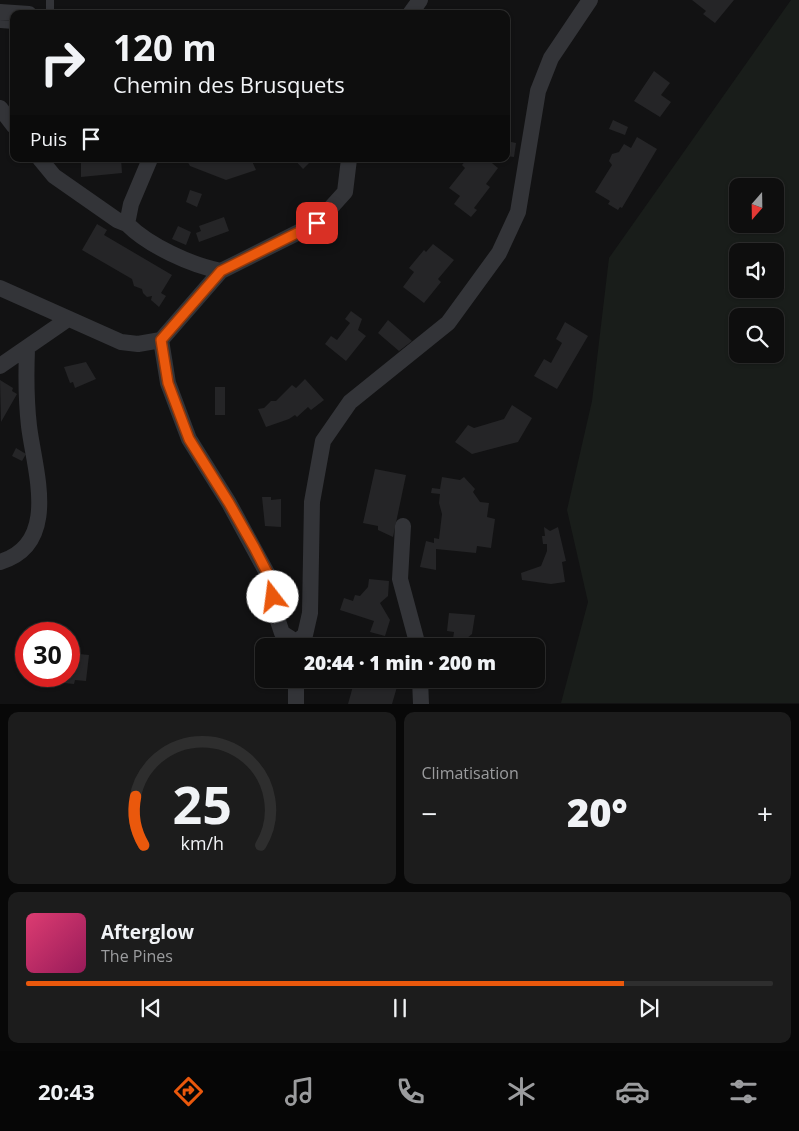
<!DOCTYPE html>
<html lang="fr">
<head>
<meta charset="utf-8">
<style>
  :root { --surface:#0e0e0e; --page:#1c1c1c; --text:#f1f3f6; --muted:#9b9c9e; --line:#2e2e2e; --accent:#ea580c }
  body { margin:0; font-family:"Open Sans",sans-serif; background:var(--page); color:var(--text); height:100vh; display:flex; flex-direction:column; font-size:19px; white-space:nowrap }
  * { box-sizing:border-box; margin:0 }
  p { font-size:16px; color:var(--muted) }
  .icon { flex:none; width:28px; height:28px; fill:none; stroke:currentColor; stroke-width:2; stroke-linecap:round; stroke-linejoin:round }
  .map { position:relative; height:704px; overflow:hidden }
  .panel { display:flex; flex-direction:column; gap:8px; padding:8px; background:#080808; flex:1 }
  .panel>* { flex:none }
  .guide { position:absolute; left:10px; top:10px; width:500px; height:152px; border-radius:10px; box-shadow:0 1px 4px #0004,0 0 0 1px var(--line); background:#0e0e0e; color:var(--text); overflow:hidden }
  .needle { width:32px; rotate:200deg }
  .buttons { position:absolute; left:729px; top:178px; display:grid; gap:10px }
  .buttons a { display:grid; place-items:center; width:55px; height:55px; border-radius:10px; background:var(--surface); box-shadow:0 1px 4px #0004,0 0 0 1px var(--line); font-size:25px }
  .speed { position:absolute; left:15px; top:622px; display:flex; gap:10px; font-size:25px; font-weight:700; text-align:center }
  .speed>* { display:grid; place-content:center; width:65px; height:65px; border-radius:50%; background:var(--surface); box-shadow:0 1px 4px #0004,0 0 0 1px var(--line); line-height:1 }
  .speed .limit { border:8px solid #d22; background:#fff; color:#111 }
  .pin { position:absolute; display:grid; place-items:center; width:42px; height:42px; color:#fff; margin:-21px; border-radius:10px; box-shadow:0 2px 8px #0006 }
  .me { position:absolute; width:55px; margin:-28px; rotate:345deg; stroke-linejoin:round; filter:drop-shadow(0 0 4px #0008) }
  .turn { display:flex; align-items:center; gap:18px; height:105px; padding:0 20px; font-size:22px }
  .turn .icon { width:65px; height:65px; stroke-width:2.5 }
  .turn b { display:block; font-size:35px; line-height:42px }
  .then { display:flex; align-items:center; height:48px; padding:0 20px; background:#0003; gap:10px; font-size:19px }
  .big { font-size:38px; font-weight:800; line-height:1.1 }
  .panel .tile { flex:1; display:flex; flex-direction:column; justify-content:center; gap:8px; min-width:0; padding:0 18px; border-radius:10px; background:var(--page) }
  .panel .dial { align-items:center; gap:0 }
  .dial svg { height:130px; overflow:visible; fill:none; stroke:var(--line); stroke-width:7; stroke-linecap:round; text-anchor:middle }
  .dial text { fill:var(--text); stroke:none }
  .song { display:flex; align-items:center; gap:15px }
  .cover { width:60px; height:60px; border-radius:8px; background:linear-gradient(135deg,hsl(340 70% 55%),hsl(330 70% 35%)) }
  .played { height:5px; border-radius:2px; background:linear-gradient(90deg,var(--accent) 80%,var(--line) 80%) }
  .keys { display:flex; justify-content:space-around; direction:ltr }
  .heat { display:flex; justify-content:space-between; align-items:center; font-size:28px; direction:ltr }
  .panel .tiles { flex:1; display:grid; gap:8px; grid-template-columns:1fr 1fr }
  .tile:last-child { grid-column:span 2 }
  .trip { position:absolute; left:255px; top:638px; width:290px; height:50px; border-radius:10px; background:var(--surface); box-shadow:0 1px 4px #0004,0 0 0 1px var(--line); font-weight:800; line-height:50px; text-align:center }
  .dock { display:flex; height:80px; justify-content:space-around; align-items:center; background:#060606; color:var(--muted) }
  .dock .icon { width:35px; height:35px }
  .dock .selected { color:var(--accent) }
  .dock b { font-size:22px; color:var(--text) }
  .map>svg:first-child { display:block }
  .green { fill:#191d1a; fill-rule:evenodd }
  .building { fill:#252527 }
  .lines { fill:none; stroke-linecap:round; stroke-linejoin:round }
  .lane { stroke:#333438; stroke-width:8 }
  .street { stroke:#333438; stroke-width:16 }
  .route-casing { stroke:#983908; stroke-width:12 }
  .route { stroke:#ea580c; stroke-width:9 }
</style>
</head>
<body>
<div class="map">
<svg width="799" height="704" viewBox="0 0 799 704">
  <rect width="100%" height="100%" fill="#121213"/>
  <!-- green -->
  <path class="green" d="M791,0H799V703H561L588,602L567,510L592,401L609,258ZM738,186H775V224H738ZM738,251H775V289H738ZM738,316H775V354H738Z"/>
  <!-- building -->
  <path class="building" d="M692,0H734L715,23L703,14L706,11Z
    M654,71L670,83L661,95L671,102L660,117L634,101Z
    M613,120L628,127L625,135L609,129Z
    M637,137L657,149L622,208L620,207L618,210L608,204L610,201L595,192L612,165L609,161L612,154L619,152L624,144L631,148Z
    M507,141L516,143L514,157L506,156Z
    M88,159H121L122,173L81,177V160Z
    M186,159H218L225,161L231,159H251L256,170L226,180L190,166Z
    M289,159H306L310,162L303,169L294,159L291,161Z
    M467,159H487L498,168L486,184L490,187L474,208L477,210L471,217L454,204L460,196L449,188L465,168L462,165Z
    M190,190L202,194L197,207L186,202Z
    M224,217L229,231L199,242L196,233L201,231L199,226Z
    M97,224L107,230L104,235L172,275L161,293L166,296L159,307L151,300L152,296L147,297L143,293L142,289L134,286L132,279L82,250Z
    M178,226L191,232L186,245L172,239Z
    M433,244L454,260L438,279L441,282L424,303L403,287L414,272L409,268L424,250L426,252Z
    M351,311L362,319L358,330L366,336L346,361L325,344L331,336L337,340L350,323L345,319Z
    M388,320L412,341L399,351L378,333Z
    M565,322L588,336L557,389L534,376L544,359L551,363L562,343L556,339Z
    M86,362L96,379L75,388L73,382L70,383L64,367Z
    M305,379L324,400L311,410L308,407L297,417L295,415L289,419L266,427L258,409L264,408L271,401H276L292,385L296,388Z
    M0,380L13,388L12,391L17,394L1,422Z
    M215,387H225V415H215Z
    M512,405L532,418L518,442L472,454L455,442L468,425L474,428L504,419Z
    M16,448L26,454L22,461L12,456Z
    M375,469L406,475L393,537L378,530V526L363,523Z
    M442,477L460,480L464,477L475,489L473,492L480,502L489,503L487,517L495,519L491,548L477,546L476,553L436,549V570L420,567L426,541L434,543V538L439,539L442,514L439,503L440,494L431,493L432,488L440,489Z
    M262,497H271V500L281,499V527L265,526Z
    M544,527L550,531L558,527L566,561L562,562L565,582L551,584L522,580L521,573L541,566L547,551V544H543L542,536H545Z
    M369,579L389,581L388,596L380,603L390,620L385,636L370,632L374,621L340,610L344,598L353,601L355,595L360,596L368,587Z
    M449,613L475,615L472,634L466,639L471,645L478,638L481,642V646H452L454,632L447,631Z
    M69,653L89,655L86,681L75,680L74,684L33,680V676H69Z
    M355,679L399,680L392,704H348Z"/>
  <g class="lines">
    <!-- lane -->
    <path class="lane" d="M50,0V14
      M0,24L14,25"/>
    <!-- street -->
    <path class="street" d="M0,12L29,14
      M410,14L420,0
      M0,108L14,126
      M40,159L54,176L117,220L127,224
      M150,159L131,204L127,224C149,246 191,265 221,271
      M0,288L121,342L138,344L161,340L221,271L317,223L345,192L349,159
      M161,340L168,383L189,439L229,503L273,584L274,609L282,633L296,642L305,635L310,613L312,502L323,441L350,402L448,323L499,253L518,212L538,91L551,58L590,0
      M0,366L68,319
      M403,526L400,579L418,646
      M0,562C61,544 34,469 29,426C26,400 26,375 27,349
      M296,679V704
      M420,679L421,704"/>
  </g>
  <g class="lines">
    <!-- route casing -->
    <g class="route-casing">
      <path id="route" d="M273,597V584L254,547L229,503L189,439L168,383L161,340L221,271L317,223"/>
    </g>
    <!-- route -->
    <use href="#route" class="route"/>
  </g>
</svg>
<div class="buttons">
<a><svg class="needle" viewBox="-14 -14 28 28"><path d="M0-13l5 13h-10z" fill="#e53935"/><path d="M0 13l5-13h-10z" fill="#9b9c9e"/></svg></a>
<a><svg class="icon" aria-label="sound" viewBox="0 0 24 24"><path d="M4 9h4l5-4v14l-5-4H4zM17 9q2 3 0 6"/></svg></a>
<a><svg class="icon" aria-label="search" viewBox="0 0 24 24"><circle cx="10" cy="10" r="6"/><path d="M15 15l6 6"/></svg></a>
</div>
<div class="speed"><div class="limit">30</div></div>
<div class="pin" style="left:317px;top:223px;background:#d93025"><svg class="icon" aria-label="arrive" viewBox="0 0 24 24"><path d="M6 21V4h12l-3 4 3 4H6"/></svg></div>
<svg class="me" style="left:273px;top:597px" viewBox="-20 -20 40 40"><circle r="19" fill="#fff"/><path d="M0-13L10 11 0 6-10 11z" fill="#ea580c"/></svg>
<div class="trip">20:44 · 1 min · 200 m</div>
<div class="guide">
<div class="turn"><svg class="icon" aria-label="right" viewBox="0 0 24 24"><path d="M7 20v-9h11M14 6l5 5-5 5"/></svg><div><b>120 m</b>Chemin des Brusquets</div></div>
<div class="then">Puis<svg class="icon" aria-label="arrive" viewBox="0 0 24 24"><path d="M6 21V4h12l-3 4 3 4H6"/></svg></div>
</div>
</div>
<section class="panel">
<div class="tiles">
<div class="tile dial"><svg viewBox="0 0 100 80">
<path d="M14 69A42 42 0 1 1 86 69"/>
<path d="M14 69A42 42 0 0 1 9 39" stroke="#ea580c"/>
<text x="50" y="56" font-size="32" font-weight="700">25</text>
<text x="50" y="72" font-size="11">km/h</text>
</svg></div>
<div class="tile"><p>Climatisation</p>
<div class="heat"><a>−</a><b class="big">20°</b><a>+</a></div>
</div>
<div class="tile">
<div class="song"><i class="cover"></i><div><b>Afterglow</b><p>The Pines</p></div></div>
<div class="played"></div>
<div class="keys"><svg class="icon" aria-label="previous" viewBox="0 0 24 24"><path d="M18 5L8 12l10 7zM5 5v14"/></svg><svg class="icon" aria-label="pause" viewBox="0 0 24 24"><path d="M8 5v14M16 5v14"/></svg><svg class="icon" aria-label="next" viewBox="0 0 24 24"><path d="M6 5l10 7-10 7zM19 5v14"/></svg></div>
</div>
</div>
</section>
<nav class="dock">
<b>20:43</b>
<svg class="icon selected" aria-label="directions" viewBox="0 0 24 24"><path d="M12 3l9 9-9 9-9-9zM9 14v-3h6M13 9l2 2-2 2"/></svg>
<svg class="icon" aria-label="music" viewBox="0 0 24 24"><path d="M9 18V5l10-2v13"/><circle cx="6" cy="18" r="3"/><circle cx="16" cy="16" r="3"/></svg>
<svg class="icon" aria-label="phone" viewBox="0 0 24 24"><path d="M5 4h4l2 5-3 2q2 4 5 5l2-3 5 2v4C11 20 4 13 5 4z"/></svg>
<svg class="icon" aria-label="climate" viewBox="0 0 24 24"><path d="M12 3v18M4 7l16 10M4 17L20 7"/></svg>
<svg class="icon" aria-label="car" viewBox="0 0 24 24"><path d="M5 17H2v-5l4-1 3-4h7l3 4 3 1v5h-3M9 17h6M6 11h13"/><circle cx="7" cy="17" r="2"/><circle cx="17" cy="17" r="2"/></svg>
<svg class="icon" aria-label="filters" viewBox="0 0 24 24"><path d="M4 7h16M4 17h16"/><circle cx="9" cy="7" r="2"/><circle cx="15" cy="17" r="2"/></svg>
</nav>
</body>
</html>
